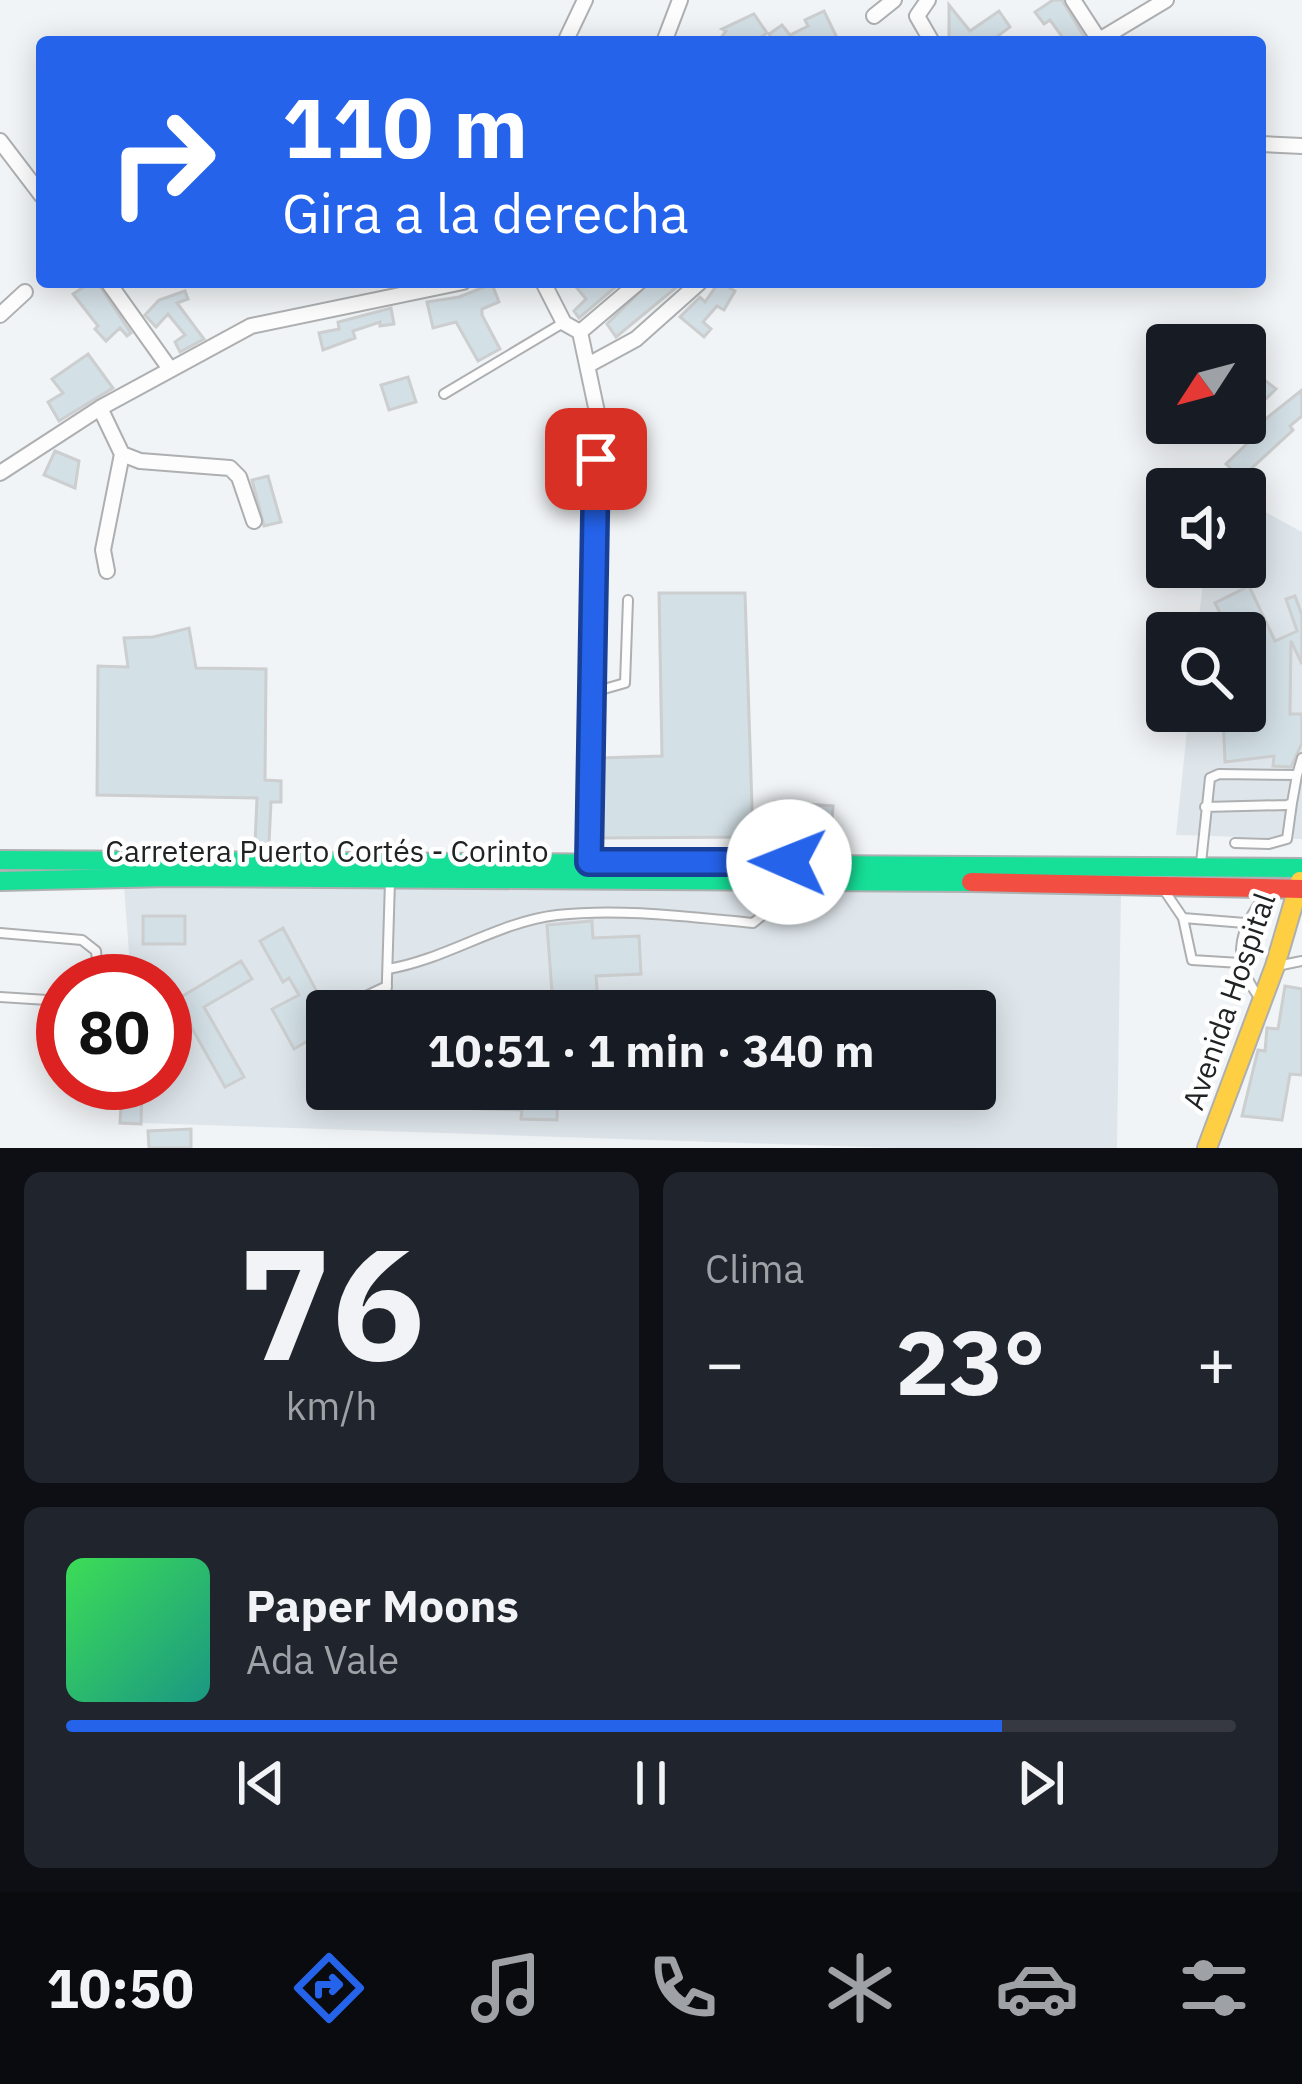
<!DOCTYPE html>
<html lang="es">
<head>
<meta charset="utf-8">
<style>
  :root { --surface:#171b24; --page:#20242c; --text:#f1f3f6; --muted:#9ea1a6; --line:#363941; --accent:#2563eb }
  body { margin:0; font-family:"IBM Plex Sans",sans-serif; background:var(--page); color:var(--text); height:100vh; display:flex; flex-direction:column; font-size:45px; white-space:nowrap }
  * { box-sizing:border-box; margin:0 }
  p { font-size:39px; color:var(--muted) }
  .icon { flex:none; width:66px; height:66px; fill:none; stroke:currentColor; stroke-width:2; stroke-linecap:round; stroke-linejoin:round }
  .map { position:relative; height:1148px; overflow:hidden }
  .side { display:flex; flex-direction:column; gap:24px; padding:24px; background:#0d0f14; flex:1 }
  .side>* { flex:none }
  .top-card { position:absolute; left:36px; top:36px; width:1230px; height:252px; border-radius:12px; box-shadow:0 6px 30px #0003; background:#2563eb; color:#fff; overflow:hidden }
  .needle { width:78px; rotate:234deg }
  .controls { position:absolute; left:1146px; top:324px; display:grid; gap:24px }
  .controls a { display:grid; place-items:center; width:120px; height:120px; border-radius:12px; background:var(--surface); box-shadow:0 6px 30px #0003; font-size:60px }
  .speed { position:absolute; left:36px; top:954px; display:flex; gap:24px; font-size:60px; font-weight:700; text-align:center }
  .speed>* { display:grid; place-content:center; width:156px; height:156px; border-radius:50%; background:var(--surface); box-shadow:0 6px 30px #0003; line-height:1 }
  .speed .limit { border:18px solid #d22; background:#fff; color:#111 }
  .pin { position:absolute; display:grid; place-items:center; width:102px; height:102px; color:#fff; margin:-51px; border-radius:24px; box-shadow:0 6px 18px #0006 }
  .me { position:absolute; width:132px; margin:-66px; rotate:271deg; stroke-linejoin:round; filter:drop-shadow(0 0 9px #0008) }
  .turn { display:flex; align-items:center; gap:42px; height:252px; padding:0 48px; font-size:54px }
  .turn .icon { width:156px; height:156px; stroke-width:2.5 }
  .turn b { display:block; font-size:84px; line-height:102px }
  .big { font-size:90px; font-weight:700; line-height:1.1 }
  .side .card { flex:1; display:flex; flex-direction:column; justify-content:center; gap:18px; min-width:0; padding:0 42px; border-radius:18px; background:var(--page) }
  .side .dial { align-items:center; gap:0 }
  .dial b { font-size:156px; line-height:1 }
  .song { display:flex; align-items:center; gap:36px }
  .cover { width:144px; height:144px; border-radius:18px; background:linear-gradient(135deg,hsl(130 70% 55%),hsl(170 70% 35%)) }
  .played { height:12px; border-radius:6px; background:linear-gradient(90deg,var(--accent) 80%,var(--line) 80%) }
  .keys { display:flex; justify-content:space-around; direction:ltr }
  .heat { display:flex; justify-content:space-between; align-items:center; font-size:66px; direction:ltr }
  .side .tiles { flex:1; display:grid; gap:24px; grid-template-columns:1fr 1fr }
  .card:last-child { grid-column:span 2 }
  .trip { position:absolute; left:306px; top:990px; width:690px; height:120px; border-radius:12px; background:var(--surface); box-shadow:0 6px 30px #0003; font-weight:700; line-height:120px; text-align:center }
  .tab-bar { display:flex; height:192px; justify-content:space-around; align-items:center; background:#090b0e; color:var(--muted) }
  .tab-bar .icon { width:84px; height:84px }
  .tab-bar .selected { color:var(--accent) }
  .tab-bar b { font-size:54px; color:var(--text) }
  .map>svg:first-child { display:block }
  .built { fill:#dfe6eb; fill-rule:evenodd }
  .building { fill:#d3e0e6; stroke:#cccecf; stroke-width:3 }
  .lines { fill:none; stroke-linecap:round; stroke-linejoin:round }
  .lane-casing { stroke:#adafb0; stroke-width:12 }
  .street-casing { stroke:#adafb0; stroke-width:18 }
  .fast-casing { stroke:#adafb0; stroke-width:22 }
  .slow-casing { stroke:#adafb0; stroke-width:22 }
  .jam-casing { stroke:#adafb0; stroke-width:22 }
  .lane { stroke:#fdfdfe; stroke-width:8 }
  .street { stroke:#fdfdfe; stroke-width:14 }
  .fast { stroke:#16e098; stroke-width:18 }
  .slow { stroke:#ffcf43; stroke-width:18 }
  .jam { stroke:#f24e42; stroke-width:18 }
  .route-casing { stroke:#184099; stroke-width:30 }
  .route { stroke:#2563eb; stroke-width:21 }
  .labels { text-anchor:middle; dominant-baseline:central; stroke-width:9; stroke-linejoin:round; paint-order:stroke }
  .street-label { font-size:30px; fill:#202223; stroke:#fff }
</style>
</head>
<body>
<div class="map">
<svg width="1302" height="1148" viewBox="0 0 1302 1148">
  <rect width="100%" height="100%" fill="#f1f4f6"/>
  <!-- built -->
  <path class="built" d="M1245,501L1302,532V839L1176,835L1189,711H1245V633H1197L1205,567H1245Z
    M124,886L1121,893L1117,1148H894L142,1123L139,1083H165V981H131ZM327,1011H975V1089H327Z"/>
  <!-- building -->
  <path class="building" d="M1053,0H1062L1085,38L1066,42L1050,20L1044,24L1035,12Z
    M949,5L970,31L999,11L1010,27L990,42H949Z
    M824,11L839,42H775L769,34L782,25L790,35L808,26L805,20Z
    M754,14L767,33L755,42H718L726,31L722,29Z
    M91,282H97L131,333L127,336L120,328L106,341L95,329L98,326L73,294Z
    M572,282H615L618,285L579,318L574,311L586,299Z
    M650,282H683L616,337L607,324Z
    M719,282L735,291L724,310L717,306L703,322L711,329L704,337L680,317L700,297L705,302Z
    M492,284L499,302L482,309V315L500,349L478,361L456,322L433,328L427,302L459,297Z
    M185,291L188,299L177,303L204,339L180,352L175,342L185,335L168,314L156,327L145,315L159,300Z
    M391,308L394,324L380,326V322L353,331L355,338L323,350L319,333L339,329L338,322Z
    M88,354L113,388L59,421L48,402L63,393L52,379Z
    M1254,372L1276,389L1245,419V381Z
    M408,377L416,402L389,410L381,385Z
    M1302,390V416L1290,426L1293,430L1241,478L1226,464L1259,432L1258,425Z
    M55,451L79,461L75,488L44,475Z
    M268,476L281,522L264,526L252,480Z
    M1249,586L1275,641L1297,631L1286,599L1295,596L1302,615V664L1291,641L1290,714H1302V743L1291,767L1273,766L1274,756L1225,762L1223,713L1245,711V633H1230L1215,603Z
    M659,593H745L753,837L600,838V758L662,756Z
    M189,628L196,668L266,669L265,780L281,781V802H271L269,844H255L257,798L97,795L98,666L128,667L124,638L153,637Z
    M775,802L833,806L831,837L817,836L818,820L789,818L788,826L774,825Z
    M143,916H185V944H143Z
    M592,921L593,938L639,936L641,974L596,976L598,1003L553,1006L547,925Z
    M283,928L325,1007L344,996L352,1011H327V1067L311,1039L294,1049L272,1009L299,995L289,978L283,982L260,941Z
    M241,961L252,979L204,1007L244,1077L225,1087L176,1000Z
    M1285,986L1302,989V1075L1290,1074L1282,1120L1242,1116L1258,1050L1265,1051L1267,1028L1278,1029Z
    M98,1083H142L141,1124L120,1123L121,1106L98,1105Z
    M427,1089H558L557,1120L521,1119L522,1110L426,1107Z
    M191,1129V1148H149L148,1131Z"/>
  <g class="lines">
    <!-- lane casing -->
    <g class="lane-casing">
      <path id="lane" d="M444,394L563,323
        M590,693L625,683L628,600
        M1205,807L1287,805L1292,803L1297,775
        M1235,843L1269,844L1287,839L1292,803
        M1201,863L1210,778L1219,774L1297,775L1302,758
        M1164,890L1183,918L1245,923
        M1183,918L1192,960L1240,963
        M0,933L82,940L96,951L99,981
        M1277,966L1302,961
        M388,969C447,959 498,922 557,915C621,908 689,917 753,923L768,911L772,884
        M0,997L63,1001
        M1262,1001C1230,961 1237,931 1267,893
        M364,1011L368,995L387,986
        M386,1011L390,881"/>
    </g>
    <!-- street casing -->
    <g class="street-casing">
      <path id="street" d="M928,0L917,16L932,42
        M1073,0L1099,40
        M874,16L894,0
        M565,42L585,0
        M664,42L680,0
        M1096,42L1166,0
        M0,141L42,196
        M1260,144L1302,146
        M108,282L170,369
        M543,282L564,323L580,332L597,412L588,693L589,863
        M0,315L25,292
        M580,332L639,282
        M590,364L636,339L700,282
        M100,408L122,454L140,461L230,468L239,477L254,521
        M0,473L100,408L251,326L463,282
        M107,571L103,550L122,454"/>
    </g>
    <!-- fast casing -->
    <g class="fast-casing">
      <path id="fast" d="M0,860L1302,868
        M0,881L168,877L971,882"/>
    </g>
    <!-- slow casing -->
    <g class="slow-casing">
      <path id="slow" d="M1207,1148L1275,966L1300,881"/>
    </g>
    <!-- jam casing -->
    <g class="jam-casing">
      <path id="jam" d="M971,882L1302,889"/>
    </g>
    <!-- lane -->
    <use href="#lane" class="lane"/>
    <!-- street -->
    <use href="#street" class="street"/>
    <!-- fast -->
    <use href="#fast" class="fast"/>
    <!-- slow -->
    <use href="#slow" class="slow"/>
    <!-- jam -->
    <use href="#jam" class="jam"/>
  </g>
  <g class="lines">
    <!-- route casing -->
    <g class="route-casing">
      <path id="route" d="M596,459L589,862H789"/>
    </g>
    <!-- route -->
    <use href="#route" class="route"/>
  </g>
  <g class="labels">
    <!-- street labels -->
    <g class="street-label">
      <text x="327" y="850">Carretera Puerto Cortés - Corinto</text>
      <text transform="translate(1228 1001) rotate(-71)">Avenida Hospital</text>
    </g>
  </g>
</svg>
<div class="controls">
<a><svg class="needle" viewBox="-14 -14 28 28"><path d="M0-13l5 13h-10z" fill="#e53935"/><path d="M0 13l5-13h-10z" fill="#9ea1a6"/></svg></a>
<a><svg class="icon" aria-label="sound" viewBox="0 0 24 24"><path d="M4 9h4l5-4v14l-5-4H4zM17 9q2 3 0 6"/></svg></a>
<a><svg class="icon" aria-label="search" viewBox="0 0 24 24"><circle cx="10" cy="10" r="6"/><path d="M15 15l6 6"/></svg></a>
</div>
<div class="speed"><div class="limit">80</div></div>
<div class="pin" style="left:596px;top:459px;background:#d93025"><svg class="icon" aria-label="arrive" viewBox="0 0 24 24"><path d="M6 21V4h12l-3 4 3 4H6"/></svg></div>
<svg class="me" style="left:789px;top:862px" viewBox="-20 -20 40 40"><circle r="19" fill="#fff"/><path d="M0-13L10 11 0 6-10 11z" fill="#2563eb"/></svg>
<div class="trip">10:51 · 1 min · 340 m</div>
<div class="top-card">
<div class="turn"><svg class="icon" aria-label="right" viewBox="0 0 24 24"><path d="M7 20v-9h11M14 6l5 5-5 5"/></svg><div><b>110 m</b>Gira a la derecha</div></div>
</div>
</div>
<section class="side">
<div class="tiles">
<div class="card dial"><b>76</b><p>km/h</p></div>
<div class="card"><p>Clima</p>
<div class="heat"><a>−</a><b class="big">23°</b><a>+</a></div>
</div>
<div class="card">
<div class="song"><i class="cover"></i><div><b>Paper Moons</b><p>Ada Vale</p></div></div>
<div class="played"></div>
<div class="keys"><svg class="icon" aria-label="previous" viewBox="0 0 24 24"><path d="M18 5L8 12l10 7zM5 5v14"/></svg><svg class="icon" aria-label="pause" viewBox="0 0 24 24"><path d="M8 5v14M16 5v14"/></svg><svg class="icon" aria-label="next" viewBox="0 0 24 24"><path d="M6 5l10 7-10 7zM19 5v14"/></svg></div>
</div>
</div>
</section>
<nav class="tab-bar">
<b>10:50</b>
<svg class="icon selected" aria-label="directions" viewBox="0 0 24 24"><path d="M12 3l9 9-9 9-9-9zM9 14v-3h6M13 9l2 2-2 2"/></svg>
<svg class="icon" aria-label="music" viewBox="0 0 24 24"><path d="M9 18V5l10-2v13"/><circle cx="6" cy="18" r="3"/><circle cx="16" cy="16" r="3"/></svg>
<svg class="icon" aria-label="phone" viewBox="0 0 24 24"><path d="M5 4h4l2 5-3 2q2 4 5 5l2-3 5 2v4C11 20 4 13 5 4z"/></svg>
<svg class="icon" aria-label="climate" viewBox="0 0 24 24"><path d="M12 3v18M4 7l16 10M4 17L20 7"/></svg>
<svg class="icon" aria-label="car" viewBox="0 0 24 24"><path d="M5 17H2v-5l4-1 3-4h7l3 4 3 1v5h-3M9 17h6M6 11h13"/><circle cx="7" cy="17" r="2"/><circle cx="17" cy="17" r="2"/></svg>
<svg class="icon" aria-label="filters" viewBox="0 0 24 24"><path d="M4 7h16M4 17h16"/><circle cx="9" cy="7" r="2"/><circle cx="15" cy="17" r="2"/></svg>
</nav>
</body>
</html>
